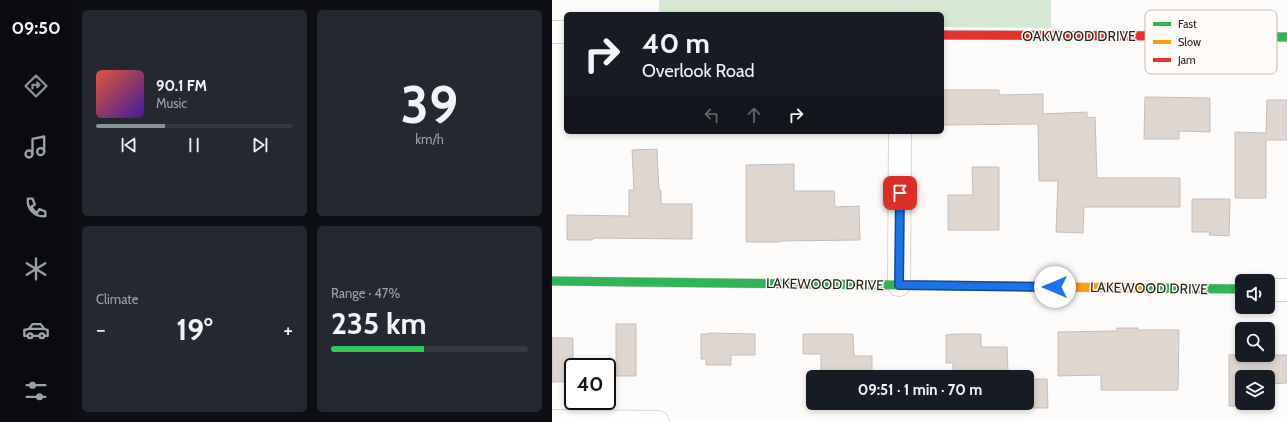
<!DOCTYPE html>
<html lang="en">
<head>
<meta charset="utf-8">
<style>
  :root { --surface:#171b24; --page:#242831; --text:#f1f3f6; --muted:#9ea1a6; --line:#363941; --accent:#8c9099 }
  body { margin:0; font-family:Cabin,sans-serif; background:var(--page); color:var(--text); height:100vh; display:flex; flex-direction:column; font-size:15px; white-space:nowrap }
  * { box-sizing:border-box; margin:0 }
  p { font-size:13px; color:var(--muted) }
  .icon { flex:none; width:22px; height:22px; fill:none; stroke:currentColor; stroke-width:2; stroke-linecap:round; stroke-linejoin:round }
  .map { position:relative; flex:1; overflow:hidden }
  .drawer { display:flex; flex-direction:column; gap:10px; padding:10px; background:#0d0f14; width:480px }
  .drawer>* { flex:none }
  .banner { position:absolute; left:12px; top:12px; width:380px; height:122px; border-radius:6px; box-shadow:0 2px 6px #0003; background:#171b24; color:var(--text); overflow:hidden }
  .buttons { position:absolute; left:683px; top:274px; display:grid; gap:8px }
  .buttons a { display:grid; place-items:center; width:40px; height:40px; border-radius:6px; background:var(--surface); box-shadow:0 2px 6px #0003; font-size:20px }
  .speed { position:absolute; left:12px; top:358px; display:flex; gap:8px; font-size:20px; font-weight:700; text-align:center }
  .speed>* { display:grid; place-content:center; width:52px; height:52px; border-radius:50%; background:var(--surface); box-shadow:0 2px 6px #0003; line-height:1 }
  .speed .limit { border:2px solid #111; border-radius:6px; background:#fff; color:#111 }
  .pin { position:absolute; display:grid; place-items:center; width:34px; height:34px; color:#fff; margin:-17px; border-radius:8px; box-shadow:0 2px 6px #0006 }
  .me { position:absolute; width:44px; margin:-22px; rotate:270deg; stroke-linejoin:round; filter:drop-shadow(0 0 3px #0008) }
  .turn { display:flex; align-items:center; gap:14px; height:84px; padding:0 12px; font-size:18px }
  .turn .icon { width:52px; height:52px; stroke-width:2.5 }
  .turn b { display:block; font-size:28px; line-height:34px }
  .lanes { display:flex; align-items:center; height:38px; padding:0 12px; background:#0003; justify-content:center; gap:20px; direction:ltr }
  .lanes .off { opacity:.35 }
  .big { font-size:30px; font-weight:700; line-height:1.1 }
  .drawer .card { flex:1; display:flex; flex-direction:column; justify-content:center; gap:6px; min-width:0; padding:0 14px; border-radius:6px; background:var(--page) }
  .drawer .dial { align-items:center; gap:0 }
  .dial b { font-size:52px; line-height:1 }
  .song { display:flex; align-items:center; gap:12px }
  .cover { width:48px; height:48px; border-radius:6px; background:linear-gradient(135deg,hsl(10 70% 55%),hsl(260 70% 35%)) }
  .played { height:4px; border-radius:2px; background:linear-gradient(90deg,var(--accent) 35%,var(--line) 35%) }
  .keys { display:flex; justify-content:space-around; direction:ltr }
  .heat { display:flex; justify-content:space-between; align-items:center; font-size:22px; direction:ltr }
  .charge { height:6px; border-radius:3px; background:linear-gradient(90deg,#34c759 47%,var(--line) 0) }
  .drawer .tiles { flex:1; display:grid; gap:10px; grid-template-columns:repeat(2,1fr) }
  .trip { position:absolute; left:254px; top:370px; width:228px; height:40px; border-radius:6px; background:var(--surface); box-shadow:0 2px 6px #0003; font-weight:700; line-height:40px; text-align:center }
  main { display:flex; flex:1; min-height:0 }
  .tabs { display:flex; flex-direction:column; width:72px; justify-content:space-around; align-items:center; background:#090b0e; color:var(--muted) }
  .tabs .icon { width:28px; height:28px }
  .tabs .on { color:var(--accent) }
  .tabs b { font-size:18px; color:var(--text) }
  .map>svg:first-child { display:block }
  .green { fill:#d6e8d3 }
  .building { fill:#ded6cf; stroke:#c3bebb }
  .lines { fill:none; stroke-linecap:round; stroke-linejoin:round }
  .street-casing { stroke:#dad5d1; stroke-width:24 }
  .fast-casing { stroke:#dad5d1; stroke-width:10 }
  .slow-casing { stroke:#dad5d1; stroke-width:10 }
  .jam-casing { stroke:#dad5d1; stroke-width:10 }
  .path { stroke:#e4e3e2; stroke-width:2.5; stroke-dasharray:3 2; stroke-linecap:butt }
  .street { stroke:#fffefe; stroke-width:22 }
  .fast { stroke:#30b455; stroke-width:9 }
  .slow { stroke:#ff9f0a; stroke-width:9 }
  .jam { stroke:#e5322d; stroke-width:9 }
  .route-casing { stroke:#114b97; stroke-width:10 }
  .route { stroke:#1a73e8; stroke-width:7 }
  .labels { text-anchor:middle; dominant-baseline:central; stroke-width:3; stroke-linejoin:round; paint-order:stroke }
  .street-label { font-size:14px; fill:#2a231e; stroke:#fefbf8 }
  .key { fill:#fefbf8; stroke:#bebab7; stroke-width:1 }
  .key-label { font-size:11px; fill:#2a231e }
</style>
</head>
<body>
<main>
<nav class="tabs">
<b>09:50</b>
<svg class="icon on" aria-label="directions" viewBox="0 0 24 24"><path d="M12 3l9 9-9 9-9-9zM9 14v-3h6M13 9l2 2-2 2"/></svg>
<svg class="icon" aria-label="music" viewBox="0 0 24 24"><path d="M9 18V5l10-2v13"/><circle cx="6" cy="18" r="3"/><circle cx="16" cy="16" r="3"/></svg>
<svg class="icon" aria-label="phone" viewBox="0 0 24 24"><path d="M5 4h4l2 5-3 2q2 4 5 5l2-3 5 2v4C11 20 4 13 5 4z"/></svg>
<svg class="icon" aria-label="climate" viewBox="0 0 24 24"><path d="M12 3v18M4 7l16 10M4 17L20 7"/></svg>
<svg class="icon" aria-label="car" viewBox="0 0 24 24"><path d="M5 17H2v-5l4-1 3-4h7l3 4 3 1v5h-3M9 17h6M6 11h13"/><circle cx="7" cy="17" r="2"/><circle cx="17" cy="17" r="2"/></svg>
<svg class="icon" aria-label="filters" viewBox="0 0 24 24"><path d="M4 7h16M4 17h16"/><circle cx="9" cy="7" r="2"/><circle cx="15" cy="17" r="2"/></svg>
</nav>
<section class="drawer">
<div class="tiles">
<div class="card">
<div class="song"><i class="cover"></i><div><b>90.1 FM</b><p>Music</p></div></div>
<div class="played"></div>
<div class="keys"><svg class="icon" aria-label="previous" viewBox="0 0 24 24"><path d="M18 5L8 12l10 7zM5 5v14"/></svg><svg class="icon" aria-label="pause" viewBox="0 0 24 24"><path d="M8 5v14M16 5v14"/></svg><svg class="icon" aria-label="next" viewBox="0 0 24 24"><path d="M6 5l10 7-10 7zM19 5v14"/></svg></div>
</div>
<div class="card dial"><b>39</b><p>km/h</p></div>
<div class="card"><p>Climate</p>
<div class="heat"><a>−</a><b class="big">19°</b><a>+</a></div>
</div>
<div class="card"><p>Range · 47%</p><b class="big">235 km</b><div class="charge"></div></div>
</div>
</section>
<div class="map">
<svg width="735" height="422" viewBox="0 0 735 422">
  <rect width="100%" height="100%" fill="#fdfbf9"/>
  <!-- green -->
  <path class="green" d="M107,0H499V28L390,27V14H107Z"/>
  <!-- building -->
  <path class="building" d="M390,90H447V95L491,94V114L535,112V118L543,117L545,178H628V207H532L531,233L504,232L506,181H487L486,124L390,125Z
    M593,97L658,98V132L627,131V139H592Z
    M715,100H735V140H714V198H683V132L714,133Z
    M105,149L107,190H109V204H140V239L41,238V240H15V215L77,216V190H82L80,150Z
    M242,164V191H282L283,207L307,206L308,240L228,241V242H194V165Z
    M420,167H447V230H396V195H421Z
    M640,199H678L677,236L657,235L658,232H640Z
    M64,324H84V376H64Z
    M565,328H586V330H627L626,390H549V375L506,376V332L565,331Z
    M156,333L203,334V355H179V365H154V359H149V334H156Z
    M251,334H301L302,356H320V376H269V354H251Z
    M404,334H429V347H455L456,372H401V363H394V335Z
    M0,338H21V381L0,382Z
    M677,355H735V383L716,384V377H690V403H696V406H677Z
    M475,379H495L496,408H475Z"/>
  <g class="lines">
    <!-- street casing -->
    <g class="street-casing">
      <path id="street" d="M0,32H14
        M347,285L348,132
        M716,290H735
        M0,421L106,422"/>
    </g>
    <!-- fast casing -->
    <g class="fast-casing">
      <path id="fast" d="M626,36L735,37
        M0,281L351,285
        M585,288L690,289"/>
    </g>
    <!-- slow casing -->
    <g class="slow-casing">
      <path id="slow" d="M351,285L585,288"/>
    </g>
    <!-- jam casing -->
    <g class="jam-casing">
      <path id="jam" d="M390,35L626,36"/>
    </g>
    <!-- path -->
    <path class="path" d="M347,0V14"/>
    <!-- street -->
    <use href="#street" class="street"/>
    <!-- fast -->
    <use href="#fast" class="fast"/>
    <!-- slow -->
    <use href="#slow" class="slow"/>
    <!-- jam -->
    <use href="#jam" class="jam"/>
  </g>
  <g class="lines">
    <!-- route casing -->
    <g class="route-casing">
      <path id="route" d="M348,193L347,285L503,287"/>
    </g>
    <!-- route -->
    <use href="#route" class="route"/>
  </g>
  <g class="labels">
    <!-- street labels -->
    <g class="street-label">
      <text x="527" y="36">OAKWOOD DRIVE</text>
      <text transform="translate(273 284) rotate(1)">LAKEWOOD DRIVE</text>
      <text transform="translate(597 288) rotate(1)">LAKEWOOD DRIVE</text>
    </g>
  </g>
  <!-- legend -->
  <rect x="593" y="10" width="132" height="64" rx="6" class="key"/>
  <rect x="601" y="22" width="18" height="4" fill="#30b455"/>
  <rect x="601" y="40" width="18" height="4" fill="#ff9f0a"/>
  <rect x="601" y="58" width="18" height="4" fill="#e5322d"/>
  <g class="key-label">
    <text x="626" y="28">Fast</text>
    <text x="626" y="46">Slow</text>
    <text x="626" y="64">Jam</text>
  </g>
</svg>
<div class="buttons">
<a><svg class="icon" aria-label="sound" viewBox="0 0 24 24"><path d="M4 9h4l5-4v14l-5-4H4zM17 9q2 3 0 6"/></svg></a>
<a><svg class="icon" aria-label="search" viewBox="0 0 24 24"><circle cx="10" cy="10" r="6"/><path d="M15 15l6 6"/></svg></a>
<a><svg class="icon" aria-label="layers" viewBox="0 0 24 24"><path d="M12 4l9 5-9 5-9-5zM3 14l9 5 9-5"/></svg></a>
</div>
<div class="speed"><div class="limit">40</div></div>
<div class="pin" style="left:348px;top:193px;background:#d93025"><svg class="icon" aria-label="arrive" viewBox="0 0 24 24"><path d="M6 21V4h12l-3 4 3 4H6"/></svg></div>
<svg class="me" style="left:503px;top:287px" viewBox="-20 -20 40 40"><circle r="19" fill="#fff"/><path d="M0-13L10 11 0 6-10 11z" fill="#1a73e8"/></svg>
<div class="trip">09:51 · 1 min · 70 m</div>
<div class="banner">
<div class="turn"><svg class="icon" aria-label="right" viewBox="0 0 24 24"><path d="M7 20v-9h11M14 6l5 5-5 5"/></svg><div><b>40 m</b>Overlook Road</div></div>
<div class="lanes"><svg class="icon off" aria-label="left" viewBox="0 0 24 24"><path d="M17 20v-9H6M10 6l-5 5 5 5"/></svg><svg class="icon off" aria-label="ahead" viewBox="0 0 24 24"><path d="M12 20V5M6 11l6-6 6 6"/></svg><svg class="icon" aria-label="right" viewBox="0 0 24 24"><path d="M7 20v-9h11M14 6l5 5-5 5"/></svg></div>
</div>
</div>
</main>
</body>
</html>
